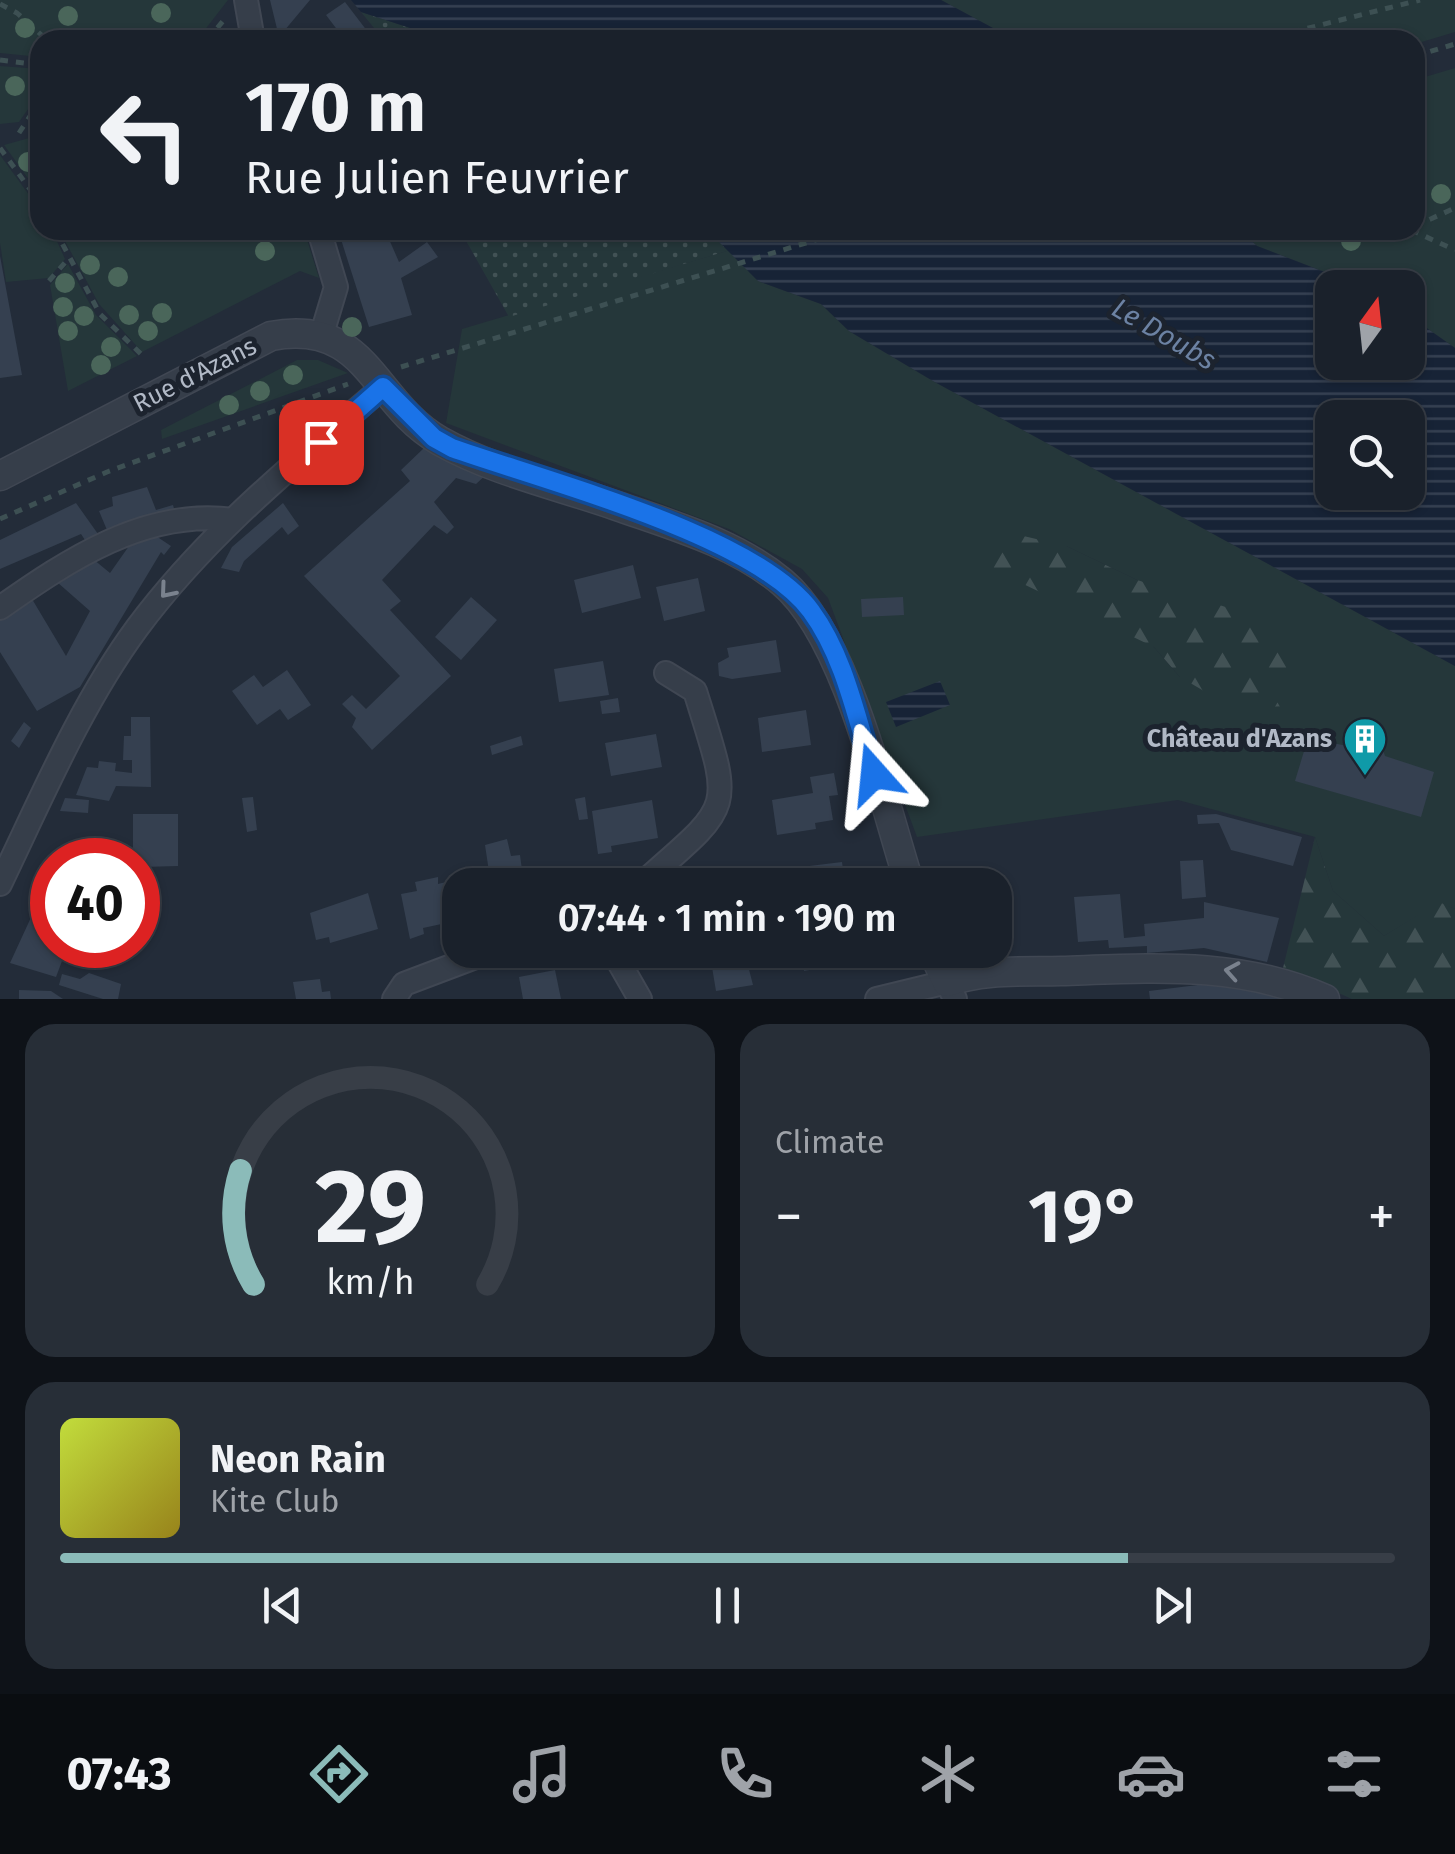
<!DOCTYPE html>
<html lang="en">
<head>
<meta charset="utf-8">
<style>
  :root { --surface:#1a212b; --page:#272e37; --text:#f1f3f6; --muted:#9fa3a9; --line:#383e47; --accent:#8bbbb9 }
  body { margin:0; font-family:"Fira Sans",sans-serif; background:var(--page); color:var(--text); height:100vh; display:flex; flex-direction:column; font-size:38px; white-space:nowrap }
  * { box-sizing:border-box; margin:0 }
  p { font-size:32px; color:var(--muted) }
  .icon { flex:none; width:55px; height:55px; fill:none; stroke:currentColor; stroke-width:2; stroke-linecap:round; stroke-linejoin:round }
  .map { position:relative; height:999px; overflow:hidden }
  .drawer { display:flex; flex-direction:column; gap:25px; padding:25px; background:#0e1218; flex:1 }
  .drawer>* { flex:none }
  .guide { position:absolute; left:30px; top:30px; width:1395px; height:210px; border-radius:30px; box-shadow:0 2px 8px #0004,0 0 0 2px var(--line); background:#1a212b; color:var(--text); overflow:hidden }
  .needle { width:65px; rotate:15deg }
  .controls { position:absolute; left:1315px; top:270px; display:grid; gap:20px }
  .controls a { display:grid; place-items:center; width:110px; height:110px; border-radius:20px; background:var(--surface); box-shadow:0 2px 8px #0004,0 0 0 2px var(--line); font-size:50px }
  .speed { position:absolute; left:30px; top:838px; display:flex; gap:20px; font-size:50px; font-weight:700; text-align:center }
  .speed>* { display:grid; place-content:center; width:130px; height:130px; border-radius:50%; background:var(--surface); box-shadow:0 2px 8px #0004,0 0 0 2px var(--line); line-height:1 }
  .speed .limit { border:15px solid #d22; background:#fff; color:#111 }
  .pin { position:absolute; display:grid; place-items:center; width:85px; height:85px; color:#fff; margin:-42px; border-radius:20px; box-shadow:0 5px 15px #0006 }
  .me { position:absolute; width:110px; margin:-55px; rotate:342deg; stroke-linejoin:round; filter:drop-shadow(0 0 8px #0008) }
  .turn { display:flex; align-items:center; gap:35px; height:210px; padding:0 50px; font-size:45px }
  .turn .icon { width:130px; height:130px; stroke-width:2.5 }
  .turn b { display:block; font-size:70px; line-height:85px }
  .big { font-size:75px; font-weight:600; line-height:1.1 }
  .drawer .card { flex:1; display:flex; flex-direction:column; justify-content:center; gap:15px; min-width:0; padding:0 35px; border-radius:30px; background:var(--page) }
  .drawer .dial { align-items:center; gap:0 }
  .dial svg { height:260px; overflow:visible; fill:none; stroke:var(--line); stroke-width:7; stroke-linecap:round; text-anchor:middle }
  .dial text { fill:var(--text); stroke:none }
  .song { display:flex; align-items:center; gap:30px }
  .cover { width:120px; height:120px; border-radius:15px; background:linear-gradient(135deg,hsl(70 70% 55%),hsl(50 70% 35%)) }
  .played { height:10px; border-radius:5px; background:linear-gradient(90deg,var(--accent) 80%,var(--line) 80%) }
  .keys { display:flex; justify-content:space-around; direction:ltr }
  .heat { display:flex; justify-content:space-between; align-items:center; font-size:55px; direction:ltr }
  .drawer .tiles { flex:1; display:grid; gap:25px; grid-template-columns:1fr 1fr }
  .card:last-child { grid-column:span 2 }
  .trip { position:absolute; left:442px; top:868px; width:570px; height:100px; border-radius:30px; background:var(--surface); box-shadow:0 2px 8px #0004,0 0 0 2px var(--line); font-weight:600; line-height:100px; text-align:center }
  .tab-bar { display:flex; height:160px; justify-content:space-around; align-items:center; background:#0a0d11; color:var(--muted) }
  .tab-bar .icon { width:70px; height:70px }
  .tab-bar .on { color:var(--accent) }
  .tab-bar b { font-size:45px; color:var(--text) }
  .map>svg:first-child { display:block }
  .green { fill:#25373a; fill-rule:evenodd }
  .forest { fill:url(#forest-firs) }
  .garden { fill:url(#garden-dots) }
  .water { fill:url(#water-rules); fill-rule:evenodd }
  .building { fill:#354050 }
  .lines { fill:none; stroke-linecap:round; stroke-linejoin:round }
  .minor-casing { stroke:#404753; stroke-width:26 }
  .tertiary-casing { stroke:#404753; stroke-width:31 }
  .path { stroke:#3d5053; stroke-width:5; stroke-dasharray:8 8; stroke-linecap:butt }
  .minor { stroke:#363e4a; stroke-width:22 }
  .tertiary { stroke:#363e4a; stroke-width:28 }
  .tree { fill:#4a665a }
  .oneway { stroke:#7a828e }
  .route-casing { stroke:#114b97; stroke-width:25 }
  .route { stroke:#1a73e8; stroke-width:18 }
  .labels { text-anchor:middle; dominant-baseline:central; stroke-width:10; stroke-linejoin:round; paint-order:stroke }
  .street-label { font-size:25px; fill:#b1b9c6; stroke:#1c232e }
  .poi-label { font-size:25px; font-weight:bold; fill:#b1b9c6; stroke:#1c232e; text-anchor:end }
  .water-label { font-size:28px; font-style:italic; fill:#6c82a3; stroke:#1c232e }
</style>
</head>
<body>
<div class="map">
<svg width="1455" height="999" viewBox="0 0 1455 999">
  <defs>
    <pattern id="forest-firs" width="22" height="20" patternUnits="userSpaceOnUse" patternTransform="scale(2.5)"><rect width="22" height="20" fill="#25373a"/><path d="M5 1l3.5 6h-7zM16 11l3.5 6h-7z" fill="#425255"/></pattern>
    <pattern id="garden-dots" width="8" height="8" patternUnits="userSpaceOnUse" patternTransform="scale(2.5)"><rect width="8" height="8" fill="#25373a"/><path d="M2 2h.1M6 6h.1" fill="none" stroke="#425255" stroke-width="1.8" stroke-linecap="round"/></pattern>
    <pattern id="water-rules" width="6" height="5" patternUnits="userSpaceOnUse" patternTransform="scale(2.5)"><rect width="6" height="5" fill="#172336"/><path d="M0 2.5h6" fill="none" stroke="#364152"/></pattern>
  </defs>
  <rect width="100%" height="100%" fill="#232c39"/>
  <!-- green -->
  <path class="green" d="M0,0H228L197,40H40V57L0,53Z
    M941,0H1455V32L1415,44V40H1015Z
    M0,66L40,69V92L19,122L0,124Z
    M1455,68V348L1408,315V288L1364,287L1257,246L1240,230H1415V80Z
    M40,135V195L4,145Z
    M0,155L40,210V230H52L65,259L49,278L6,282L0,243Z
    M59,230H304L319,278L300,271L142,352L99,304Z
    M730,250L758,281L821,304L849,331L933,381L1455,666V909L1439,903L1384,936L1333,891L1315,837L1178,800L917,837L828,598L802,569L729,529L446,423L462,329ZM1066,546L1137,580L1180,677Z
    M68,264L96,315L137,356L68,391L50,285Z
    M297,360H318L348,373L162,439L161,430Z"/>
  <!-- forest -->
  <path class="forest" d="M1002,531L1066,546L1137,580L1229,608L1276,634L1294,671L1288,706L1233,708L1180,677L1154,647L994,570L989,550Z
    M1315,837L1333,891L1384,936L1439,902L1455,909V999H1352L1283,968Z"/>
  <!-- garden -->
  <path class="garden" d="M361,12L447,40H384Z
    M460,230H707L730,250L509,317Z"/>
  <!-- water -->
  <path class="water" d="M351,0H941L1015,40H447L361,12Z
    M707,230H1240L1257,246L1363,287L1332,288V362H1408V315L1455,348V666L933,381L849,331L821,304L758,281ZM1332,418H1408V492H1332Z
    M940,681L950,705L896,727L886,702Z"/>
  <!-- building -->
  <path class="building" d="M270,0H310L279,37Z
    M345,2L374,40H345L326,15Z
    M338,230H385L399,262L427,242L420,230H444L427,242L438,257L401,278L412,315L369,327Z
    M0,256L22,375L0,378Z
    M325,407L328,417L307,425L304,415Z
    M424,448L488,473L476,484L456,478L434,502L454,527L447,534L434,525L382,580L401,601L390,610L451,676L372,750L352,727L356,718L342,704L352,695L366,709L400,676L304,576L410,481L401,470Z
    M147,487L156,510L173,505L175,512L138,523L137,518L107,530L99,511L113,506L112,497Z
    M76,503L98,534L85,540L81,534L0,569V540Z
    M283,503L299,526L288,535L282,527L244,561L239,572L221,568L232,547Z
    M156,536L171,546L164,555L161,552L80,687L37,711L0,652V619L32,599L66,656L90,611L57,582L93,559L110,573L129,546Z
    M633,565L641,598L582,613L574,580Z
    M698,578L705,611L664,621L656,587Z
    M471,597L497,620L461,660L435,637Z
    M903,597L904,615L862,617L861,599Z
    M776,640L781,672L732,679L719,676L718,663L729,657L727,648Z
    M603,661L609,695L559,702L554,669Z
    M287,670L311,705L288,720L280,709L257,725L232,691L254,675L263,687Z
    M618,698L620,712L602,714L600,701Z
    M806,710L811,745L762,752L758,718Z
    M131,717H150L151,787L116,786L109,801L76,795L87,767L98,768L99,761L116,763L115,771L132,773V760H123L124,736H131Z
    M24,722L31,728L19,748L11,741Z
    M656,734L662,767L611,776L605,743Z
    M521,736L523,745L492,755L490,746Z
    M1308,738L1357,748L1362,742L1382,747L1385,756L1434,772L1421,817L1295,781Z
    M834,773L838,795L829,796L833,820L815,823L816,829L777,835L772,800L813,793L810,777Z
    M253,797L257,830L247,832L242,798Z
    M585,797L588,819L579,820L575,799Z
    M65,798L89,800L88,813L60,811Z
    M652,800L658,838L611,846L612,852L598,854L592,811Z
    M133,814H178V866L142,867L138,875V860H123L124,854L133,855Z
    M1216,814L1302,837L1293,866L1231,850L1219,823L1198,824L1197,815Z
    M507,839L511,856L520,855L524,885H491L485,845Z
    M1203,860L1206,897L1182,899L1180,861Z
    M842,862L845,885H775L773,876L786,875L785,869Z
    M718,873H724L726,885H686L685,878Z
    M438,877V884L458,879L460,920L423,928L424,934L410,939L401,894L417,891L415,882Z
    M45,887L52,890V945H68L56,977L10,963Z
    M368,893L378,929L330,943L329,937L316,940L310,913Z
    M1120,894L1124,938L1145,936L1144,924L1204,918V902L1279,918L1267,962L1204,948L1147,953V946L1109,948L1108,940L1078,942L1074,897Z
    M710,950H744L753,985L716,991L712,967H717Z
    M801,950H864V953L851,956L852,962L804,971Z
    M555,970L561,999H523L519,977Z
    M89,973L121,984L118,999H103L59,985L62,974L80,979Z
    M320,979L322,992L330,991L331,999H296L293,982Z
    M1214,983L1297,999H1150L1149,991Z
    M19,990L51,991L63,999H19Z"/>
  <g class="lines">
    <!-- minor casing -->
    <g class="minor-casing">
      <path id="minor" d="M246,0L253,40
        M319,230L336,287L321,337
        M0,608C68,560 146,508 233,520
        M0,884C41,799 81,704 137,628C206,535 296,462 383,387
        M640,885C736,801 733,813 695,691L666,673
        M612,950L640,999
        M394,999L404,984L494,950
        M877,999L947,982L955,999"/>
    </g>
    <!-- tertiary casing -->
    <g class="tertiary-casing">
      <path id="tertiary" d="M0,476L271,336C368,318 372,402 440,441C493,471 560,486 617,506C674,526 735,543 782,582C847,636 883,802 910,885
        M932,950L947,982C983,969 1023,972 1061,971C1153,968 1239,961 1325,999"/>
    </g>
    <!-- path -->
    <path class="path" d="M0,4L17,13L47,40
      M207,40L224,20
      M1261,40L1420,0
      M1415,56L1455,44
      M0,60L40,65
      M19,133L40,101
      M0,148L40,203
      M1415,226L1455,208
      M55,230L100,314L144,357
      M1411,230L1455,250
      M49,281L69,258
      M401,367L848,230
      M0,519L107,472L348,384"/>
    <!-- minor -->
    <use href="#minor" class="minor"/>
    <!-- tertiary -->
    <use href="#tertiary" class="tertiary"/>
  </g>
  <!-- trees -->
  <g class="tree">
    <circle cx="161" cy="13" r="10"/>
    <circle cx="68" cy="16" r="10"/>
    <circle cx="25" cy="28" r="10"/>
    <circle cx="15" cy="86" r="10"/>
    <circle cx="28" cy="162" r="10"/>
    <circle cx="1441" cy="194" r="10"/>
    <circle cx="1351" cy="241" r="10"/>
    <circle cx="265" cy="251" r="10"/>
    <circle cx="90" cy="265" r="10"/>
    <circle cx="118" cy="277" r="10"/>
    <circle cx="65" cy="283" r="10"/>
    <circle cx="63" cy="307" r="10"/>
    <circle cx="162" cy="313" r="10"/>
    <circle cx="129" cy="315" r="10"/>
    <circle cx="84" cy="316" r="10"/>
    <circle cx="352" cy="327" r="10"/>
    <circle cx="68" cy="331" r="10"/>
    <circle cx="148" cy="331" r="10"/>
    <circle cx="111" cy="347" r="10"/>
    <circle cx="101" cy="365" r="10"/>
    <circle cx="293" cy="375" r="10"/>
    <circle cx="260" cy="391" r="10"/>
    <circle cx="229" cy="405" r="10"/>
  </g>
  <!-- one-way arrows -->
  <defs><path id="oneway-chevron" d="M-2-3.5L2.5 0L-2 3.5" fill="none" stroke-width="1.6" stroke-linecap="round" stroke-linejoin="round" transform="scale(2.5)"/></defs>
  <g class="oneway">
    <use href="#oneway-chevron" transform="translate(167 591) rotate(130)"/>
    <use href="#oneway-chevron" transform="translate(1232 971) rotate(-170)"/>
  </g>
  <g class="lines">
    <!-- route casing -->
    <g class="route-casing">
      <path id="route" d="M321,442L383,387L434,438L452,448C545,481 755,535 811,611C845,657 857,721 874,774"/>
    </g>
    <!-- route -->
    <use href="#route" class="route"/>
  </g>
  <!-- icons -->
  <defs>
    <g id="building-pin" transform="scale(2.25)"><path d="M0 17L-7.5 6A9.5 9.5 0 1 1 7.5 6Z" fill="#0f9aa8" stroke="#1c232e"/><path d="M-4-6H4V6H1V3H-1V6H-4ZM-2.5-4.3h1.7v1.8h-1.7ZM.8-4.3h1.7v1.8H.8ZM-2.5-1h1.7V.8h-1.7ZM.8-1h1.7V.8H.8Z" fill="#fff"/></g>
  </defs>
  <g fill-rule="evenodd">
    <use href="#building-pin" x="1365" y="739"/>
  </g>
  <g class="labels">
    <!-- street labels -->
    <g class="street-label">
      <text transform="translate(195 375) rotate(-27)">Rue d'Azans</text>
    </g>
    <!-- poi labels -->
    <g class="poi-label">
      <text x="1332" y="739">Château d'Azans</text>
    </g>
    <!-- water labels -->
    <g class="water-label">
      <text transform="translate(1164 334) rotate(30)">Le Doubs</text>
    </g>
  </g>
</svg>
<div class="controls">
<a><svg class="needle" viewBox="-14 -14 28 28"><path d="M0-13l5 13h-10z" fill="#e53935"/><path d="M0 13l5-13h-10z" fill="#9fa3a9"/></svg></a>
<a><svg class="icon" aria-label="search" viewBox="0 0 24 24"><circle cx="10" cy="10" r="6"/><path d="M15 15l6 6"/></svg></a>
</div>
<div class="speed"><div class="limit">40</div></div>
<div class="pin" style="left:321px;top:442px;background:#d93025"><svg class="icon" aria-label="arrive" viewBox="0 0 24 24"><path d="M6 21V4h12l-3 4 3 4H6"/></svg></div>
<svg class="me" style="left:874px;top:774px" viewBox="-20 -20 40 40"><path d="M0-17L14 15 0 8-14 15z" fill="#1a73e8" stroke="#fff" stroke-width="4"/></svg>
<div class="trip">07:44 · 1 min · 190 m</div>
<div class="guide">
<div class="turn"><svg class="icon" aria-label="left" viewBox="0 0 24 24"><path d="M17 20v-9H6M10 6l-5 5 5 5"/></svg><div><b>170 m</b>Rue Julien Feuvrier</div></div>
</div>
</div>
<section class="drawer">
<div class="tiles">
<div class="card dial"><svg viewBox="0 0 100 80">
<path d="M14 69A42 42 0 1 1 86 69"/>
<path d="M14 69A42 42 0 0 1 10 34" stroke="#8bbbb9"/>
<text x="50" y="56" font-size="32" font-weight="700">29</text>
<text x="50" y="72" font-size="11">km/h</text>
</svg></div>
<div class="card"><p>Climate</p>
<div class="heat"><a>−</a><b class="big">19°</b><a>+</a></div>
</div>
<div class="card">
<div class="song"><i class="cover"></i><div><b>Neon Rain</b><p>Kite Club</p></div></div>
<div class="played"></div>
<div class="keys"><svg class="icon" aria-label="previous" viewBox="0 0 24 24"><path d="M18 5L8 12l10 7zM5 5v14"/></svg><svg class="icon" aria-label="pause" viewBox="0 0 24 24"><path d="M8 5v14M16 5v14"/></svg><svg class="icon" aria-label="next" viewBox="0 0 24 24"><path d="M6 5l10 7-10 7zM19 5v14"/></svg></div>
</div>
</div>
</section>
<nav class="tab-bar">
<b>07:43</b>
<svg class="icon on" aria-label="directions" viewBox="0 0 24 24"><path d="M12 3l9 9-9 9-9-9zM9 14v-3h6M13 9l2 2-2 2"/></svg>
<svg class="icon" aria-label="music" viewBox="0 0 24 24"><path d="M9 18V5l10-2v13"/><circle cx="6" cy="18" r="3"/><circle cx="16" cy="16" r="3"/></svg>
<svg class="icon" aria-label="phone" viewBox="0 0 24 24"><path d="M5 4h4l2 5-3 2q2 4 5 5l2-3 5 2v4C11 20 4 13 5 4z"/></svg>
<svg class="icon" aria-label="climate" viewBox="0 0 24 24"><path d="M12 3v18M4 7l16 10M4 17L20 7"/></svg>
<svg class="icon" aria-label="car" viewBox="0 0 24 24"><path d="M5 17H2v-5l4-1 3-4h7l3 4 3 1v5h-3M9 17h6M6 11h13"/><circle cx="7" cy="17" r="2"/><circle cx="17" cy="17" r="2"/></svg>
<svg class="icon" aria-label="filters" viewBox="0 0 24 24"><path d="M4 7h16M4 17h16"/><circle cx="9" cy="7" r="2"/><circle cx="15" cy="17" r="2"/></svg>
</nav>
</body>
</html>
